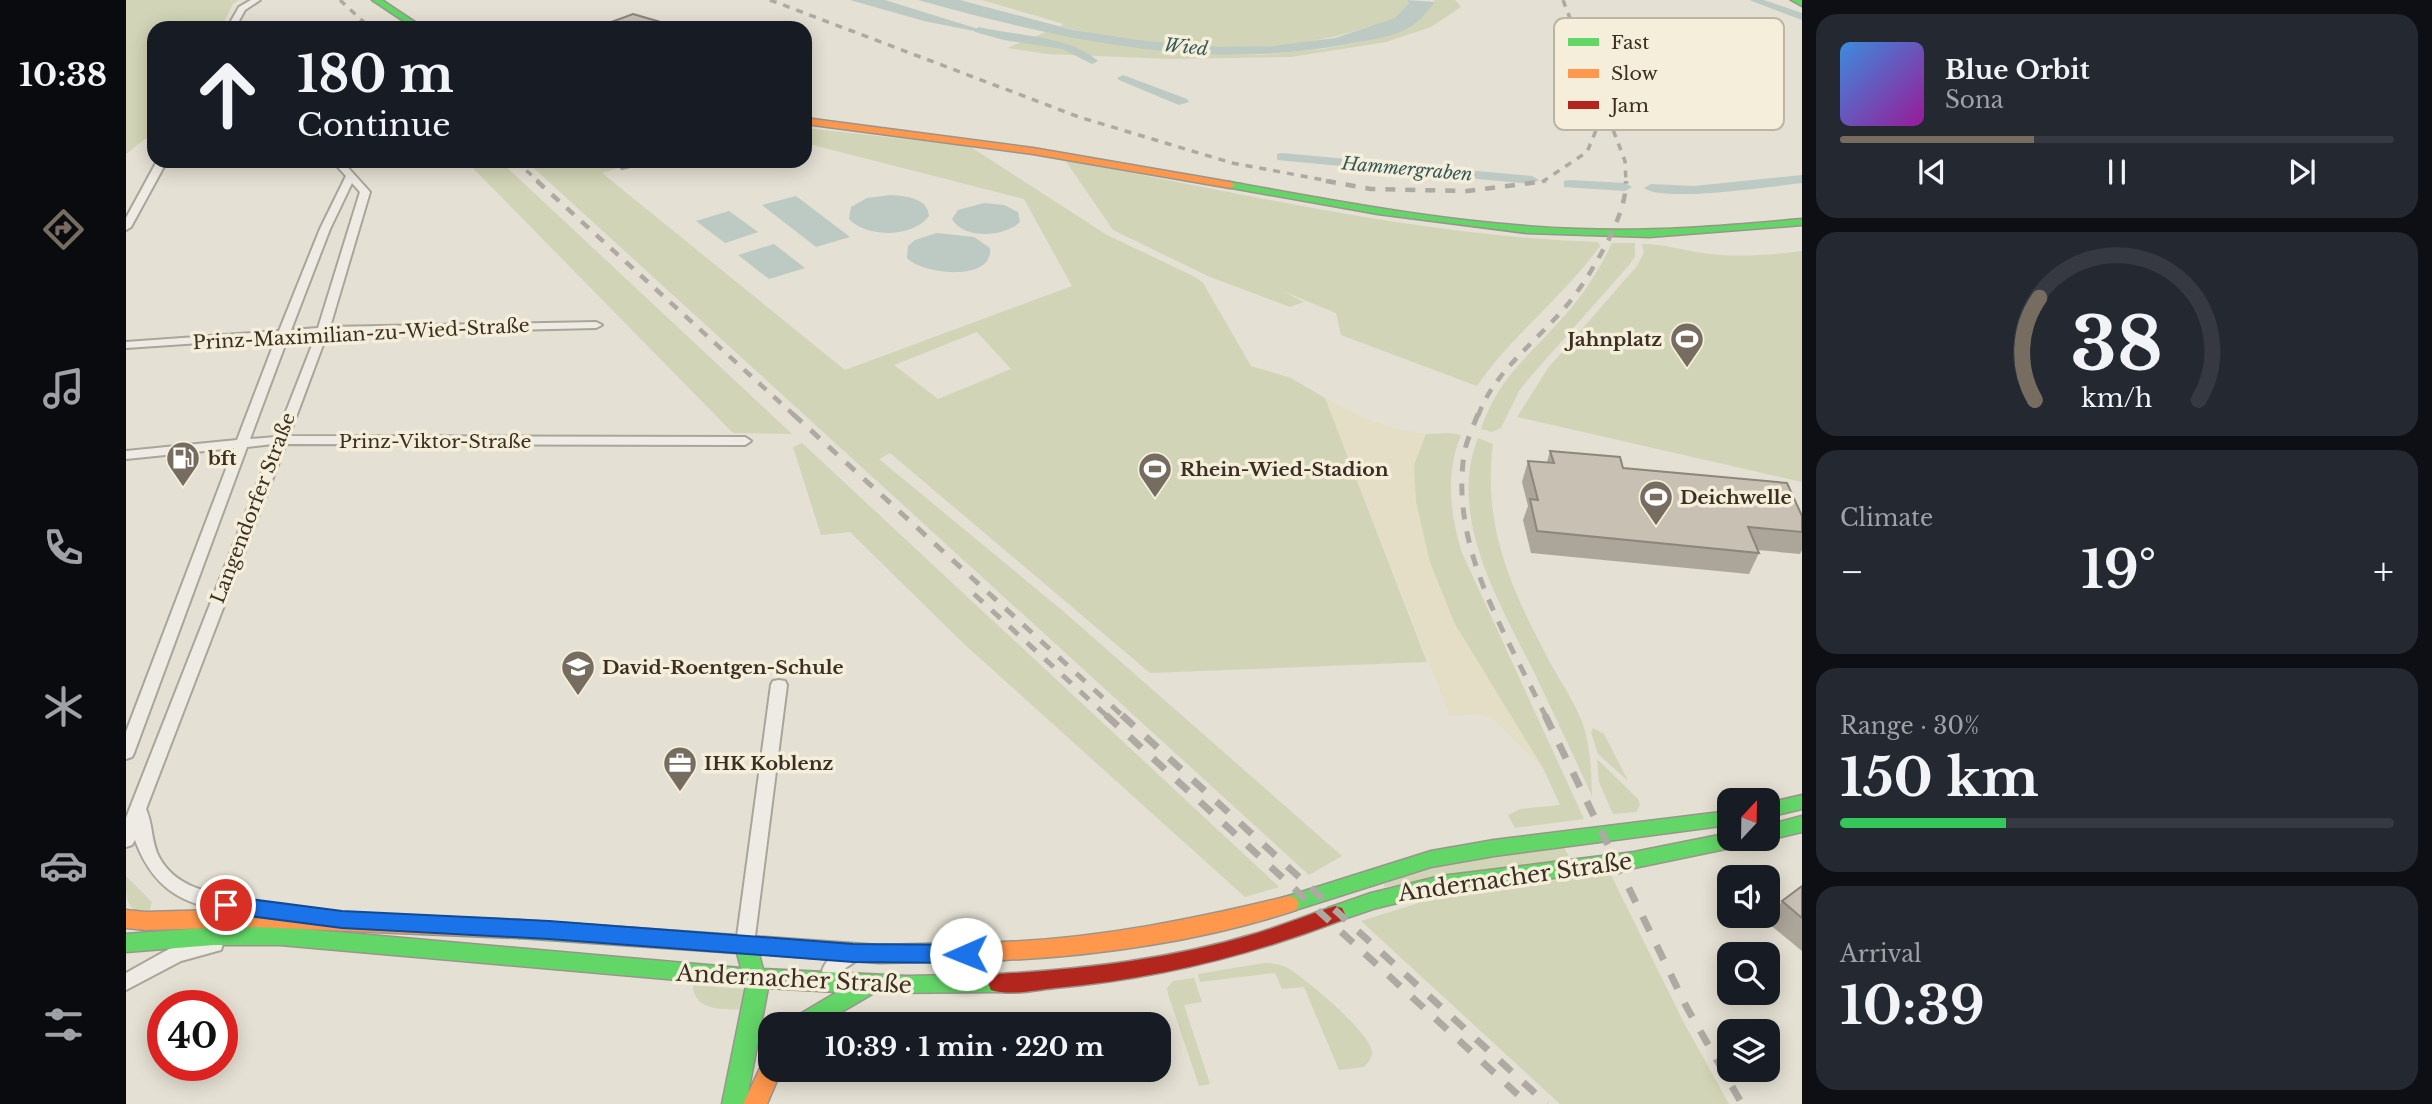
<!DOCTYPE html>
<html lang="en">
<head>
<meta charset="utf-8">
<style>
  :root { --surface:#171b24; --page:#242831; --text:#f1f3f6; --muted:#9ea1a6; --line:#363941; --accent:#766d60 }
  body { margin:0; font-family:"Libre Baskerville",serif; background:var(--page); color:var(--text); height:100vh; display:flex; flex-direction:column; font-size:26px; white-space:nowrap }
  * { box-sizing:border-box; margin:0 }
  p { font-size:23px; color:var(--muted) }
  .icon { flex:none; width:38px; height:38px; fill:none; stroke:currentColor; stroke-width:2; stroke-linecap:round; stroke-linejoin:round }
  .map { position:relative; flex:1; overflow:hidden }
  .panel { display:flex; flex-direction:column; gap:14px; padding:14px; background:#0d0f14; width:630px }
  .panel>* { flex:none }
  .top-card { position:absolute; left:21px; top:21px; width:665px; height:147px; border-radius:21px; box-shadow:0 4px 18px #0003; background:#171b24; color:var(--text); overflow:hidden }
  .needle { width:46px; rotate:22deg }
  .fabs { position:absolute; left:1591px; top:788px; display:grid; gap:14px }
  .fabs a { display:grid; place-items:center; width:63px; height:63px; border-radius:14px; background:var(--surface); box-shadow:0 4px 18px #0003; font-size:35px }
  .speed { position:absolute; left:21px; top:990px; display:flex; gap:14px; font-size:35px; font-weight:700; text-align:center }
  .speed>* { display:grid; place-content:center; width:91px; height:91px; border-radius:50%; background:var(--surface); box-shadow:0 4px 18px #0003; line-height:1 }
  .speed .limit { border:10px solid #d22; background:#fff; color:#111 }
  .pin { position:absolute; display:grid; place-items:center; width:60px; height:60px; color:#fff; margin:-30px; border:4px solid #fff; border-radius:50%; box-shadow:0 2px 7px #0007 }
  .me { position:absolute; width:77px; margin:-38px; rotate:269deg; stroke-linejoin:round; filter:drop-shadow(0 0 5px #0008) }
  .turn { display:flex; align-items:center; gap:24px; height:147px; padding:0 35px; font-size:32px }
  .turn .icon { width:91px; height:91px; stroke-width:2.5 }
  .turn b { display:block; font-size:49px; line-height:60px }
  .big { font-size:52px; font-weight:700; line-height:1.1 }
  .panel .widget { flex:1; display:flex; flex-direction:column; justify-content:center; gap:10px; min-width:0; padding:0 24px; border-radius:21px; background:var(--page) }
  .panel .dial { align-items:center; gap:0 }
  .dial svg { height:182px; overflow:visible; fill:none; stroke:var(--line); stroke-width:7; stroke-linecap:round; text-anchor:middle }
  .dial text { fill:var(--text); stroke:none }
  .song { display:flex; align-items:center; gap:21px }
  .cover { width:84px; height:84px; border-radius:10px; background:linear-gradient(135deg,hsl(210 70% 55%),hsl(300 70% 35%)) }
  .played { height:7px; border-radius:4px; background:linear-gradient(90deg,var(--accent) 35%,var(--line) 35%) }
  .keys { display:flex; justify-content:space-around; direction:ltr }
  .heat { display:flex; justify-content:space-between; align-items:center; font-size:38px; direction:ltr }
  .charge { height:10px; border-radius:5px; background:linear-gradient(90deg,#34c759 30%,var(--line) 0) }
  .trip { position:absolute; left:632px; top:1012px; width:413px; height:70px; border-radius:21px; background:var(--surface); box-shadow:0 4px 18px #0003; font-weight:700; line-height:70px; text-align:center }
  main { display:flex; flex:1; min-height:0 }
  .dock { display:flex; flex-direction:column; width:126px; justify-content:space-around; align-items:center; background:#090b0e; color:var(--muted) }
  .dock .icon { width:49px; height:49px }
  .dock .selected { color:var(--accent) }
  .dock b { font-size:32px; color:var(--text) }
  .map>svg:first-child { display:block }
  .farmland { fill:#e3dec5 }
  .green { fill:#d1d4b6; fill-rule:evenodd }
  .water { fill:#bccac3 }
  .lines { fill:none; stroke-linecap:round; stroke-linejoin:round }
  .canal { fill:#bccac3; fill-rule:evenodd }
  .street-casing { stroke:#aaa59b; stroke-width:4 }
  .fast-casing { stroke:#9a958b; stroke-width:3 }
  .slow-casing { stroke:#9a958b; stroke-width:3 }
  .jam-casing { stroke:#9a958b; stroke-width:3 }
  .street { fill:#edebe3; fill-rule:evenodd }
  .fast { fill:#63d668; fill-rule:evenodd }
  .slow { fill:#ff974d; fill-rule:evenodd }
  .jam { fill:#b3261e; fill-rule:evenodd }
  .rail-far3 { stroke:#adaaa3; stroke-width:3.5; stroke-dasharray:7 7; stroke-linecap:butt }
  .rail-far2 { stroke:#adaaa3; stroke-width:4.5; stroke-dasharray:10 10; stroke-linecap:butt }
  .rail-far1 { stroke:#adaaa3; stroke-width:5; stroke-dasharray:12 12; stroke-linecap:butt }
  .rail { stroke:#adaaa3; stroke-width:7; stroke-dasharray:16 16; stroke-linecap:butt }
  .wall { fill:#aca59a }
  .shaded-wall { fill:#8c867d }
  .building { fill:#c8c0b3; stroke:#8c867d; stroke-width:2 }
  .route { fill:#1a73e8; stroke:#114b97; stroke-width:2 }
  .labels { text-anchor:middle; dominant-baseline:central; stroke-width:7; stroke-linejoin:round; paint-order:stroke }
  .far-water-label { font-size:18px; font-style:italic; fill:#335858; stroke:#f4eeda }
  .street-label { font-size:19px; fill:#3a2f22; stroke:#f4eeda }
  .poi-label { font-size:19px; font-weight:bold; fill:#3a2f22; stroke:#f4eeda; text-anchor:start }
  .near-street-label { font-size:23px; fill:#3a2f22; stroke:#f4eeda }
  .key { fill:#f4eeda; stroke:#bcb5a3; stroke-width:2 }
  .key-label { font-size:19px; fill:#3a2f22 }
</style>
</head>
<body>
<main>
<nav class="dock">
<b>10:38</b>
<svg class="icon selected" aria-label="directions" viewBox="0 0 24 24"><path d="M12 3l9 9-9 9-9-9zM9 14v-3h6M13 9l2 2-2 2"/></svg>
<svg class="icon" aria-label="music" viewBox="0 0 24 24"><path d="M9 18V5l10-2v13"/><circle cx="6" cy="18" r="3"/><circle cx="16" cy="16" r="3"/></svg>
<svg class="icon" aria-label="phone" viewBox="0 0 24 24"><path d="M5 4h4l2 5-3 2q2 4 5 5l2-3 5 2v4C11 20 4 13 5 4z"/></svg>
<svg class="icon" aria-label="climate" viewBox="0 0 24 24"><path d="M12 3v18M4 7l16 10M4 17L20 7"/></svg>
<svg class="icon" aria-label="car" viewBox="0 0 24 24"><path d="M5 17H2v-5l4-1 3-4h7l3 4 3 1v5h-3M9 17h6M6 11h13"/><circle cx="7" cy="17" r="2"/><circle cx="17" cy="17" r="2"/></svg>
<svg class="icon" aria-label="filters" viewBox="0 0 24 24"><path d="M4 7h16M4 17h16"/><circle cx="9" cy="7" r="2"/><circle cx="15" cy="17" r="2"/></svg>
</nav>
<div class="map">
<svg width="1676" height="1104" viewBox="0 0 1676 1104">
  <rect width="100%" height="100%" fill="#e4e0d3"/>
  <!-- farmland -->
  <path class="farmland" d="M1199,398L1242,420L1275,430L1300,434L1288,465L1290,502L1329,624L1417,768L1366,718L1351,714L1324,716Z"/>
  <!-- green -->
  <path class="green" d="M0,0H113L107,4L95,28H28V132L0,154Z
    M856,0H1281L1284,2C1279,7 1274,15 1269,18C1261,23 1248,25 1238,28C1151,58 1023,50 934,26L938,24Z
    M1308,0H1329L1335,7L1305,27L1260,42L1165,57L1045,59L921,54L881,48L920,32L1009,47L1066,53L1133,55L1197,49L1250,39L1309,2Z
    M679,128L843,146L981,235L1069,277L1077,283L1125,366L1165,378L1199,398L1301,662L1024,673L764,453L753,459L937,611L1216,856L1183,875L400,161H517L476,173L719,370L946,286L898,199L679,143ZM851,332L885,369L812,399L768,365Z
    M939,160C1116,193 1291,236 1472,242L1474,246C1437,297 1386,335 1351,386L1215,335L1210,313L1156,291L1178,302L1164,307L1084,277L987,230Z
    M340,161H374L666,434L607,433Z
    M1486,243H1509V256L1504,264L1405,376L1393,391L1375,428L1366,432L1355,429C1373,378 1397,362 1431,324C1454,300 1472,273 1486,243Z
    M1516,244C1537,244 1556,250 1576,253C1608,258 1644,255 1676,251V482L1391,417L1422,368L1511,266L1518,252Z
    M1323,433L1335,435C1319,473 1324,515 1336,553L1458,819L1389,828L1382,815L1394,809L1434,805L1417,768L1329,624L1304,562L1290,502L1288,465L1300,434Z
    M1352,438L1367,444C1356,529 1387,593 1426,666C1436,684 1449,703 1456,722C1465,746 1465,772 1466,796C1447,754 1427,712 1407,670C1373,602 1321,516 1352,438Z
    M676,443L1150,884L1153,887L1119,897L837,643L724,532L695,535L667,447Z
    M1467,728L1478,734L1502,781L1472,754L1465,732Z
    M1471,759L1512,799L1514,805L1510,812L1487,814L1473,782Z
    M1437,846L1445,860L1258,887V884L1316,863Z
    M1485,875L1557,1021L1603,1104H1434L1235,921L1312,897L1359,887Z
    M0,876L26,902L21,918C0,907 0,902 0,876Z
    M1138,963C1146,963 1153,964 1160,967C1178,977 1245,1033 1246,1052C1246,1058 1242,1063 1238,1067L1213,1070L1178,987L1156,989L1149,973L1074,982L1072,974Z
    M1068,978L1076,1002L1058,1005L1084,1084L1073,1086L1042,994L1041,988L1047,981Z
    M567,985L617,989L622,991V1010C602,1009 567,1013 567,985Z"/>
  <!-- water -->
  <path class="water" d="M724,0H759L878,37L798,21Z
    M792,0H834L947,30L1019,41L1092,47L1146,46L1209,38L1269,18L1283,3L1281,0L1309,2C1302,10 1296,19 1287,25C1272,36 1245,40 1227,43C1082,73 932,39 792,0Z
    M765,195C780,196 802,198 803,216C787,238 741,238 723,219L725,207L741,198Z
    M670,196L724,237L690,247L636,205Z
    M858,203L878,205L892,212L894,222C879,237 838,240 826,219L832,210Z
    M603,211L632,232L599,243L570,221Z
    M811,233L848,237L864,248C868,282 797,275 781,258L782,246L789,240Z
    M648,244L679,268L643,279L612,255Z"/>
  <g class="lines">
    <!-- canal -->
    <path class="canal" d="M1623,0H1638L1676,13V20Z
      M853,27C890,36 943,35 972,61L966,64L936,49L878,40L849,32L848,30Z
      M997,75L1061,99L1063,102L1053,105L993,80L991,78Z
      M1156,153L1406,176L1413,180L1406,184L1151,160V154Z
      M1676,175V183C1648,186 1536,203 1518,188L1525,184L1568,186Z
      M1443,180L1499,183L1506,187L1499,191L1438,187V181Z"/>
    <!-- street casing -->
    <g class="street-casing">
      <path id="street" d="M125,0H134L119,10L109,28H101L113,7Z
        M31,161H41L5,227L0,230V218Z
        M206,161H216L244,192L204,327L470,322L476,325L470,328L201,334L163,436L619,437L625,441L619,445L160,444L20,809C27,824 25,842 33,857C56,899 107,892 145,905L148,910L145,915L139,917C76,908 33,905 9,840L6,845L0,847V818L147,444L121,447L8,753L6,757L0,759V732L108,448L0,459V451L111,440L150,338L0,348V342L153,331L194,229L220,176ZM226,183L234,192L192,328L165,330L204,229ZM190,335L150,437L124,439L162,337Z
        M491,161H501L504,166L496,168Z
        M653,680L659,681L661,685L628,944L626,950L619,952L612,950L610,944L645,685L647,681Z
        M88,936L95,938L97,944L95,950L55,961L0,990V973L43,949Z
        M726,945L733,947L735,953L733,959L715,971L716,975L724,985L721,991L714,993C678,980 702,953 726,945Z"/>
    </g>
    <!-- fast casing -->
    <g class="fast-casing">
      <path id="fast" d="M246,0H256L298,28H288Z
        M1665,0H1676V6Z
        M1104,182C1219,203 1335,225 1452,229C1527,232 1601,226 1676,219V225L1523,237L1401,233L1252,214L1100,187V183Z
        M1676,795V809L1642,817V803Z
        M1603,811V825L1368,856L1305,867L1163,912L1156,910L1153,904L1156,898L1305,851L1368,840Z
        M1676,816V832L1642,840L1638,838H1642V825Z
        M1603,833V838H1624L1621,843L1614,846L1508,868L1315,892L1247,909L1209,922L1202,920L1199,914L1202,908L1245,893L1315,876L1508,852Z
        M393,920L753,945L878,942L885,945L889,951L885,957L878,960L753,963L633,954L637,969L781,976L873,974L881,976L884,983L881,990L873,992L748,993L695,1024H666L669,1017L711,992L642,988L620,1104H596L620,986L154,945H88L0,952V934L88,927H154L615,968L611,953L393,938L386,935L383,929L386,923Z"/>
    </g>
    <!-- slow casing -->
    <g class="slow-casing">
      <path id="slow" d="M679,118L907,148L1104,182L1109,185L1104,188L907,154L679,124Z
        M1163,896L1170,898L1173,904L1170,910C1080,940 973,956 878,960L871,957L867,951L871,945L878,942C975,938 1069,919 1163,896Z
        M125,909L393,920L400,923L403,929L400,935L393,938L125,927L20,930L0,928V910L20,912Z
        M644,1059V1069H656L641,1104H617L637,1062Z"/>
    </g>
    <!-- jam casing -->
    <g class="jam-casing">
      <path id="jam" d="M1209,906L1216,908L1219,914L1216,920C1123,956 1029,979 929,988C910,990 884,996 865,990L862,983L865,976L873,974C959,969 1045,959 1128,934C1155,926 1182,915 1209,906Z"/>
    </g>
    <!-- street -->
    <use href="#street" class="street"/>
    <!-- fast -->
    <use href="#fast" class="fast"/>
    <!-- slow -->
    <use href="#slow" class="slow"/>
    <!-- jam -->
    <use href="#jam" class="jam"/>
    <!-- rail-far3 -->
    <path class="rail-far3" d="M214,0L244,28
      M644,0L953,117L1106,163L1209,182
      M1437,0L1499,161L1500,182
      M390,161L413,182
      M1416,182L1461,152L1471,128L1463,101L1464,74"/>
    <!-- rail-far2 -->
    <path class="rail-far2" d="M411,181L669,416
      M1200,181L1245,189L1341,191L1420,181
      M1352,416C1367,374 1406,345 1435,312C1454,291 1468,267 1482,241C1491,222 1500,202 1500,181"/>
    <!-- rail-far1 -->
    <path class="rail-far1" d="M667,414L998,717
      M1352,414C1347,427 1340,441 1338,455C1324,549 1381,636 1420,717
      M848,594L982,717"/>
    <!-- rail -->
    <path class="rail" d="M980,715L1402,1104
      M996,715L1421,1104
      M1419,715L1560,1006L1616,1104"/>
  </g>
  <!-- wall -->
  <path class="wall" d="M1424,451L1497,468L1676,516V550L1674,554L1632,550L1633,553L1623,574L1405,553L1397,520L1402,506L1396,482L1402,461L1421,462Z
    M1676,886V951L1643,924L1656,901Z"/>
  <!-- shaded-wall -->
  <path class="shaded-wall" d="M531,21L532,28H513Z"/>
  <!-- building -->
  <path class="building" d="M507,14L531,21L513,28H469Z
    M1424,451L1494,457L1497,468L1661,483L1676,516V532L1622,527L1633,553L1411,531L1404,499L1412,500L1402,461L1428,463Z
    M1676,886V918L1656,901Z"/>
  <!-- route -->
  <path class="route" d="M100,896L216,911L423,921L727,944L840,945L847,947L850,954L847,960L840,963L727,962L423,939L216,928L100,913L93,911L90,905L93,899Z"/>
  <!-- icons -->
  <defs>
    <g id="stadium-pin" transform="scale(1.75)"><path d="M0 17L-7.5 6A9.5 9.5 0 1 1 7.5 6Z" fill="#766d60" stroke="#f4eeda"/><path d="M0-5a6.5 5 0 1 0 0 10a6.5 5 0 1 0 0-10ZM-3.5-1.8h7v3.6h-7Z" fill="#fff"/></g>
    <g id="fuel-pin" transform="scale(1.75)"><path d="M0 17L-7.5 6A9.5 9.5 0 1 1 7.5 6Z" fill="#766d60" stroke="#f4eeda"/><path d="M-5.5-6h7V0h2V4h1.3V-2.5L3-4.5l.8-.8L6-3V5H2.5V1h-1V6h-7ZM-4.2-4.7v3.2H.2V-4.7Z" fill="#fff"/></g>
    <g id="school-pin" transform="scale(1.75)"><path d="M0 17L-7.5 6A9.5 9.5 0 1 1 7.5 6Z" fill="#766d60" stroke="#f4eeda"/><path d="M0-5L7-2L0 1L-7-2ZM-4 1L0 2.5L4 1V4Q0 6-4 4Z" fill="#fff"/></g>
    <g id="office-pin" transform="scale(1.75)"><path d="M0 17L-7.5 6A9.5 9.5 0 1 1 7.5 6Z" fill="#766d60" stroke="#f4eeda"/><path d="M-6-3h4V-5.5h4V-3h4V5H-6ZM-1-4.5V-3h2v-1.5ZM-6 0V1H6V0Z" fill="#fff"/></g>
  </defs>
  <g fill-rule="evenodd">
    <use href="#stadium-pin" x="1561" y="339"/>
    <use href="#fuel-pin" x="57" y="458"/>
    <use href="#stadium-pin" x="1029" y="469"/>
    <use href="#stadium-pin" x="1530" y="497"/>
    <use href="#school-pin" x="452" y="667"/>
    <use href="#office-pin" x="554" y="763"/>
  </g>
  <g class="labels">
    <!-- far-water labels -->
    <g class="far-water-label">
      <text transform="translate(1060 47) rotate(6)">Wied</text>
      <text transform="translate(1281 169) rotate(5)">Hammergraben</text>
    </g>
    <!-- street labels -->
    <g class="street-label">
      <text transform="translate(235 334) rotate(-3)">Prinz-Maximilian-zu-Wied-Straße</text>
      <text x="309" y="441">Prinz-Viktor-Straße</text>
      <text transform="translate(127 508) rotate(-69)">Langendorfer Straße</text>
    </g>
    <!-- poi labels -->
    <g class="poi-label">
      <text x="1536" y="339" text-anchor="end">Jahnplatz</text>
      <text x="82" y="458">bft</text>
      <text x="1054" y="469">Rhein-Wied-Stadion</text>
      <text x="1554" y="497">Deichwelle</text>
      <text x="476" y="667">David-Roentgen-Schule</text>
      <text x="578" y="763">IHK Koblenz</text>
    </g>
    <!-- near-street labels -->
    <g class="near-street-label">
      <text transform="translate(1389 877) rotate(-8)">Andernacher Straße</text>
      <text transform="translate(668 979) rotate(3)">Andernacher Straße</text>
    </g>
  </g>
  <!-- legend -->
  <rect x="1428" y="18" width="230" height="112" rx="10" class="key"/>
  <rect x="1442" y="38" width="31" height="8" fill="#63d668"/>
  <rect x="1442" y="69" width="31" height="9" fill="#ff974d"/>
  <rect x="1442" y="101" width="31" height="8" fill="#b3261e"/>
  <g class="key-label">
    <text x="1485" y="49">Fast</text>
    <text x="1485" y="80">Slow</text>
    <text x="1485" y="112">Jam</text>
  </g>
</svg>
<div class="fabs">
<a><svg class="needle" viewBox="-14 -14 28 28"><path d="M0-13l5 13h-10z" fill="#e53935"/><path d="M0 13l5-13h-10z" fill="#9ea1a6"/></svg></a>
<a><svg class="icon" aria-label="sound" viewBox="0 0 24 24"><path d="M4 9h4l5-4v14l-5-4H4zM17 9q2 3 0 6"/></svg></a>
<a><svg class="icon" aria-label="search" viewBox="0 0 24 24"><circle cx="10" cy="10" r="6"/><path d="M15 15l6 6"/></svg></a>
<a><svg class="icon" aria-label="layers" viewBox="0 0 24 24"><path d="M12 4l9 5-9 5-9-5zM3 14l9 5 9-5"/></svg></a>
</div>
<div class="speed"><div class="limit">40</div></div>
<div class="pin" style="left:100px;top:905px;background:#d93025"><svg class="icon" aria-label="arrive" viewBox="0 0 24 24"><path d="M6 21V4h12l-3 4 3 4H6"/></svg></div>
<svg class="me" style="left:840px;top:954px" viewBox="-20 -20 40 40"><circle r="19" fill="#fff"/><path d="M0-13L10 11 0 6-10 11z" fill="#1a73e8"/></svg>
<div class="trip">10:39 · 1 min · 220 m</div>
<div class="top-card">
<div class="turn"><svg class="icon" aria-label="ahead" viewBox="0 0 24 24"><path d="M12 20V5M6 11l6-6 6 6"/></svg><div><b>180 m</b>Continue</div></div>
</div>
</div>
<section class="panel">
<div class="widget">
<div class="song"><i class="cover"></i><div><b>Blue Orbit</b><p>Sona</p></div></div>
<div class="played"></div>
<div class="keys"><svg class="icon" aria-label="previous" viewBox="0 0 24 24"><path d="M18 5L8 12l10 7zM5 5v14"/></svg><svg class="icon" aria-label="pause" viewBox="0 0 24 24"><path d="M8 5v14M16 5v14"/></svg><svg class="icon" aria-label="next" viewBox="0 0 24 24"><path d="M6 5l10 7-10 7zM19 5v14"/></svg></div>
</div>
<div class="widget dial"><svg viewBox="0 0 100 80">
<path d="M14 69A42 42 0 1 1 86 69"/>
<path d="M14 69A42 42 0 0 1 16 24" stroke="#766d60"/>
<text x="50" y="56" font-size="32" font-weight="700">38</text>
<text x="50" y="72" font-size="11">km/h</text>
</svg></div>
<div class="widget"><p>Climate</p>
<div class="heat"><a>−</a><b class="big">19°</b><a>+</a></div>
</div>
<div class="widget"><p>Range · 30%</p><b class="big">150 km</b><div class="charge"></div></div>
<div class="widget"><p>Arrival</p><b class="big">10:39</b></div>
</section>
</main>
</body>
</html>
